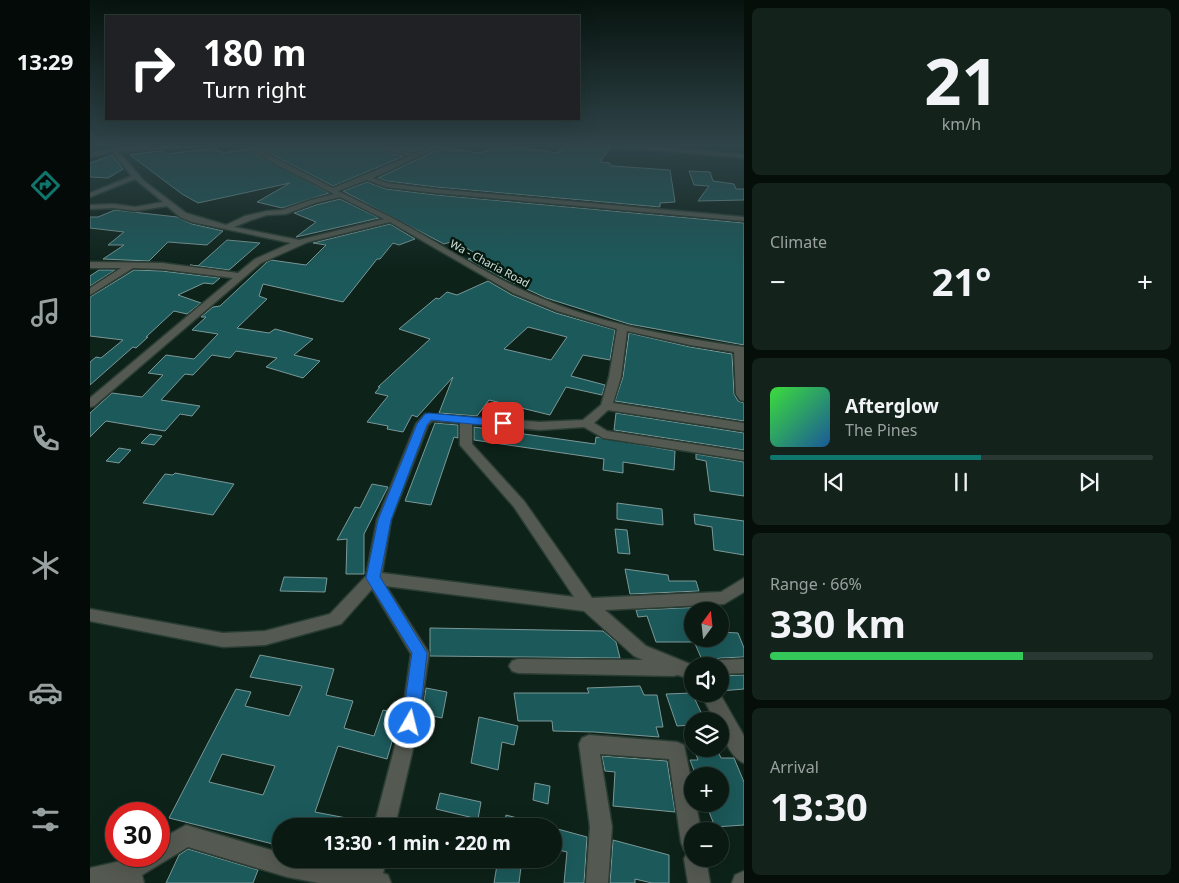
<!DOCTYPE html>
<html lang="en">
<head>
<meta charset="utf-8">
<style>
  :root { --surface:#0a1a13; --page:#13231c; --text:#f1f3f6; --muted:#99a1a0; --line:#2a3833; --accent:#0f766e }
  body { margin:0; font-family:"Noto Sans",sans-serif; background:var(--page); color:var(--text); height:100vh; display:flex; flex-direction:column; font-size:19px; white-space:nowrap }
  * { box-sizing:border-box; margin:0 }
  p { font-size:16px; color:var(--muted) }
  .icon { flex:none; width:28px; height:28px; fill:none; stroke:currentColor; stroke-width:2; stroke-linecap:round; stroke-linejoin:round }
  .map { position:relative; flex:1; overflow:hidden }
  .side { display:flex; flex-direction:column; gap:8px; padding:8px; background:#060e0a; width:435px }
  .side>* { flex:none }
  .hud { position:absolute; left:15px; top:15px; width:475px; height:105px; border-radius:0px; box-shadow:0 5px 20px #0002,0 0 0 1px var(--line); background:#202124; color:#fff; overflow:hidden }
  .needle { width:32px; rotate:15deg }
  .buttons { position:absolute; left:594px; top:602px; display:grid; gap:10px }
  .buttons a { display:grid; place-items:center; width:45px; height:45px; border-radius:50%; background:var(--surface); box-shadow:0 5px 20px #0002,0 0 0 1px var(--line); font-size:25px }
  .speed { position:absolute; left:15px; top:802px; display:flex; gap:10px; font-size:25px; font-weight:700; text-align:center }
  .speed>* { display:grid; place-content:center; width:65px; height:65px; border-radius:50%; background:var(--surface); box-shadow:0 5px 20px #0002,0 0 0 1px var(--line); line-height:1 }
  .speed .limit { border:8px solid #d22; background:#fff; color:#111 }
  .pin { position:absolute; display:grid; place-items:center; width:42px; height:42px; color:#fff; margin:-21px; border-radius:10px; box-shadow:0 2px 8px #0006 }
  .me { position:absolute; width:55px; margin:-28px; rotate:8deg; stroke-linejoin:round; filter:drop-shadow(0 0 4px #0008) }
  .turn { display:flex; align-items:center; gap:18px; height:105px; padding:0 15px; font-size:22px }
  .turn .icon { width:65px; height:65px; stroke-width:2.5 }
  .turn b { display:block; font-size:35px; line-height:42px }
  .big { font-size:38px; font-weight:700; line-height:1.1 }
  .side .widget { flex:1; display:flex; flex-direction:column; justify-content:center; gap:8px; min-width:0; padding:0 18px; border-radius:8px; background:var(--page) }
  .side .dial { align-items:center; gap:0 }
  .dial b { font-size:65px; line-height:1 }
  .song { display:flex; align-items:center; gap:15px }
  .cover { width:60px; height:60px; border-radius:8px; background:linear-gradient(135deg,hsl(120 70% 55%),hsl(210 70% 35%)) }
  .played { height:5px; border-radius:2px; background:linear-gradient(90deg,var(--accent) 55%,var(--line) 55%) }
  .keys { display:flex; justify-content:space-around; direction:ltr }
  .heat { display:flex; justify-content:space-between; align-items:center; font-size:28px; direction:ltr }
  .charge { height:8px; border-radius:4px; background:linear-gradient(90deg,#34c759 66%,var(--line) 0) }
  .trip { position:absolute; left:182px; top:818px; width:290px; height:50px; border-radius:25px; background:var(--surface); box-shadow:0 5px 20px #0002,0 0 0 1px var(--line); font-weight:700; line-height:50px; text-align:center }
  main { display:flex; flex:1; min-height:0 }
  .menu { display:flex; flex-direction:column; width:90px; justify-content:space-around; align-items:center; background:#040a08; color:var(--muted) }
  .menu .icon { width:35px; height:35px }
  .menu .current { color:var(--accent) }
  .menu b { font-size:22px; color:var(--text) }
  .map>svg:first-child { display:block }
  .building { fill:#1c595a; stroke:#7b9898; fill-rule:evenodd }
  .lines { fill:none; stroke-linecap:round; stroke-linejoin:round }
  .minor-casing { stroke:#293d34; stroke-width:3 }
  .minor { fill:#545951; fill-rule:evenodd }
  .route { fill:#1a73e8; stroke:#114b97 }
  .labels { text-anchor:middle; dominant-baseline:central; stroke-width:5; stroke-linejoin:round; paint-order:stroke }
  .far-street-label { font-size:11px; fill:#d5e1db; stroke:#041810 }
</style>
</head>
<body>
<main>
<nav class="menu">
<b>13:29</b>
<svg class="icon current" aria-label="directions" viewBox="0 0 24 24"><path d="M12 3l9 9-9 9-9-9zM9 14v-3h6M13 9l2 2-2 2"/></svg>
<svg class="icon" aria-label="music" viewBox="0 0 24 24"><path d="M9 18V5l10-2v13"/><circle cx="6" cy="18" r="3"/><circle cx="16" cy="16" r="3"/></svg>
<svg class="icon" aria-label="phone" viewBox="0 0 24 24"><path d="M5 4h4l2 5-3 2q2 4 5 5l2-3 5 2v4C11 20 4 13 5 4z"/></svg>
<svg class="icon" aria-label="climate" viewBox="0 0 24 24"><path d="M12 3v18M4 7l16 10M4 17L20 7"/></svg>
<svg class="icon" aria-label="car" viewBox="0 0 24 24"><path d="M5 17H2v-5l4-1 3-4h7l3 4 3 1v5h-3M9 17h6M6 11h13"/><circle cx="7" cy="17" r="2"/><circle cx="17" cy="17" r="2"/></svg>
<svg class="icon" aria-label="filters" viewBox="0 0 24 24"><path d="M4 7h16M4 17h16"/><circle cx="9" cy="7" r="2"/><circle cx="15" cy="17" r="2"/></svg>
</nav>
<div class="map">
<svg width="654" height="883" viewBox="0 0 654 883">
  <rect width="100%" height="100%" fill="#0d2219"/>
  <!-- building -->
  <path class="building" d="M162,144H282L302,154L314,156L243,186Z
    M298,144H342L325,152Z
    M408,144L467,153L477,145L520,148L510,162L520,163V165L523,166L580,170L585,202L570,203V207L346,187L297,181L288,178L354,147L388,153L394,152Z
    M124,148L133,153L155,149L239,193L192,208L167,202L200,183L108,203L92,194L40,155L66,151H73L76,154Z
    M22,155L33,169L18,178L0,177V163Z
    M599,171L620,172L623,181L644,184L646,189H654V200L608,201L619,186L604,185Z
    M277,182L296,189L346,195L654,223V345L539,324L456,298L415,279L378,259L390,256L364,241L354,244L253,191Z
    M250,199L289,218L206,237L226,222L204,213L226,205Z
    M25,210L87,217L102,224L133,231L117,245L78,242L59,261L13,259L34,245H18L34,232L0,228V217H8Z
    M300,224L325,239L309,245L303,243L290,259H287L253,302L173,284L169,296L177,299L147,328L179,333L185,329L223,339L204,355L230,361L213,378L176,367L187,358L146,351L140,358L122,355L103,375L95,374L71,400L110,406L102,416L90,414L75,431L16,421L0,437V413L22,393L52,397L73,375L58,373L76,355L104,359L128,334L102,330L116,317H111L123,307L130,306L177,262L181,260L216,265L236,245L223,243Z
    M137,240L170,243L139,270L100,265L108,266Z
    M9,270H25L0,286V276Z
    M44,270L72,271L130,278L123,284L114,283L88,295L111,303L97,314L84,311L56,337H58L46,348L43,347L0,385V362L6,357L11,358L33,340L0,336V297Z
    M398,281L422,295L466,313L525,330L520,360L493,355L482,374L481,376L515,385L512,395L476,387L460,415L399,400L387,416L349,413L363,377L327,417L322,415L313,432L297,429L298,426L277,422L298,396L285,393L290,387H288L340,339L309,329L346,298L349,299L357,292L367,295ZM438,327L477,337L461,360L414,349Z
    M539,333L600,347L642,354L644,394L648,401L654,403V421L525,401L533,377Z
    M526,413L654,433V450L524,430Z
    M345,423L368,425V438L364,437L341,505L315,501Z
    M384,427L505,444L506,437L585,451L584,470L533,462V473L513,470L514,459L384,440Z
    M60,434L72,436L64,445L51,443Z
    M29,448L41,450L29,463L16,461Z
    M606,454L654,462V496L620,491L616,461L606,459Z
    M85,473L144,484L123,515L53,503L75,474L83,475Z
    M282,484L298,487L274,534V574H256L257,539L247,540L265,507L270,508Z
    M527,503L572,509L573,525L527,519Z
    M604,514L654,521V555L624,550L622,527L605,524Z
    M525,529L537,530L540,554L528,553Z
    M535,569L578,575L579,581H606L609,591L540,594Z
    M194,577L237,578L235,592L190,591Z
    M615,607L616,611H602V642H566L557,616L548,617L546,610Z
    M340,628L513,631L526,642L530,658L340,656Z
    M630,632L648,633L654,648V657L630,658L622,661L612,660L603,639H630Z
    M170,655L244,669L236,695L263,701L254,728L284,736L293,710L310,714L297,759L248,746L225,812L272,821L271,826H191V846L79,818L146,689L161,692L155,706L199,716L212,686L160,677ZM132,754L185,766L173,795L119,782Z
    M654,675V689L630,691V676Z
    M550,686L554,695H567L573,727H566L569,737L504,732L463,731L462,721H428L424,693H499L497,688Z
    M336,688L357,692L352,718L332,714Z
    M602,693L615,721H602V725L587,726L576,694Z
    M389,717L428,726L424,745L412,742L408,770L381,763Z
    M604,749H627L631,758H644L654,782V825L625,827L616,804H630V776H606L600,760H608Z
    M512,756L577,761L585,812L523,806L525,772L515,771Z
    M445,783L460,786L458,804L443,800Z
    M350,793L391,802L388,819L346,809Z
    M416,815L446,823L445,826H414Z
    M464,828L497,837L494,883H474L477,852L464,849Z
    M523,840L579,855V883H562L545,879V883H520Z
    M98,849L168,870L163,883H76L89,855Z
    M408,859H432L429,883H404Z"/>
  <g class="lines">
    <!-- minor casing -->
    <g class="minor-casing">
      <path id="minor" d="M137,144L120,147L28,151L54,181L96,213L136,225L155,216L177,211L192,210L221,200L244,194L187,165L151,144H158L243,188L320,156L303,152L284,144H292L325,154L347,144H355L283,178L297,183L346,189L654,217V221L346,193L296,187L277,180L248,191C272,203 296,214 319,227C355,247 390,270 428,288C499,322 577,336 654,347V401L650,400L646,394L644,352L600,345L537,331L531,377L523,403L654,423V431L518,410L504,423L517,431L654,452V460L513,438L494,427L450,430L382,424V444L434,501L502,598L631,592L654,578V592L634,604L515,610L556,646L605,666H602V680L588,675L583,676L428,673L422,671L419,666L422,661L428,659L553,660L544,656L494,611L296,586L339,653L329,723L305,826H284L311,723L321,654L282,589L251,624L175,645L133,647L0,621V609L133,633L175,631L240,614L276,576L287,520L326,424L335,414L450,422L493,420L511,405L519,377L527,329L467,311L423,293L300,222L218,242L171,263L4,406L0,407V398L143,278L72,269L43,268L0,295V288L31,268H0V262L72,263L148,273L165,259L201,243L102,222L90,217L77,206L45,211L24,208L0,209V205L24,204L45,207L73,202L45,179L0,197V193L42,176L22,152L0,157V153L38,147ZM250,197L294,219L209,240L144,227L161,220L177,215L196,214L225,203ZM342,421L370,423V445L424,507L484,597L292,573L301,520L338,425Z
        M498,144H522L654,154V158Z
        M654,659V673L630,674V666H622L624,662L630,660Z
        M611,694H630L654,736V763C641,758 630,734 630,721H625Z
        M499,735L587,742L594,745L602,784V804H606L611,831H602V859H616L620,883H598L594,859L598,851L594,850L591,842L579,759L510,754L522,827L518,883H496L500,827L489,744L492,738Z
        M96,825L191,853V859H218L272,869L275,859H297L293,873L298,875L301,883H229L197,877L98,847L52,875L54,883H0V868L35,860L41,856H69V840Z
        M654,871V883H642L645,875Z"/>
    </g>
    <!-- minor -->
    <use href="#minor" class="minor"/>
  </g>
  <!-- sky -->
  <linearGradient id="sky" x2="0" y2="1"><stop stop-color="#07130e"/><stop offset="0.54" stop-color="#2f4449"/><stop offset="1" stop-color="#2f4449" stop-opacity="0"/></linearGradient>
  <rect width="654" height="268" fill="url(#sky)"/>
  <!-- route -->
  <path class="route" d="M339,413L413,420L419,423L413,427L341,420L337,425L301,520L290,577L337,653L329,723L326,728L320,731L314,728L312,723L322,653L276,578L288,520L327,424L335,414Z"/>
  <g class="labels">
    <!-- far-street labels -->
    <g class="far-street-label">
      <text transform="translate(400 263) rotate(28)">Wa - Charia Road</text>
    </g>
  </g>
</svg>
<div class="buttons">
<a><svg class="needle" viewBox="-14 -14 28 28"><path d="M0-13l5 13h-10z" fill="#e53935"/><path d="M0 13l5-13h-10z" fill="#99a1a0"/></svg></a>
<a><svg class="icon" aria-label="sound" viewBox="0 0 24 24"><path d="M4 9h4l5-4v14l-5-4H4zM17 9q2 3 0 6"/></svg></a>
<a><svg class="icon" aria-label="layers" viewBox="0 0 24 24"><path d="M12 4l9 5-9 5-9-5zM3 14l9 5 9-5"/></svg></a>
<a>+</a>
<a>−</a>
</div>
<div class="speed"><div class="limit">30</div></div>
<div class="pin" style="left:413px;top:423px;background:#d93025"><svg class="icon" aria-label="arrive" viewBox="0 0 24 24"><path d="M6 21V4h12l-3 4 3 4H6"/></svg></div>
<svg class="me" style="left:320px;top:723px" viewBox="-20 -20 40 40"><circle r="17" fill="#1a73e8" stroke="#fff" stroke-width="3"/><path d="M0-11L8 9 0 5-8 9z" fill="#fff"/></svg>
<div class="trip">13:30 · 1 min · 220 m</div>
<div class="hud">
<div class="turn"><svg class="icon" aria-label="right" viewBox="0 0 24 24"><path d="M7 20v-9h11M14 6l5 5-5 5"/></svg><div><b>180 m</b>Turn right</div></div>
</div>
</div>
<section class="side">
<div class="widget dial"><b>21</b><p>km/h</p></div>
<div class="widget"><p>Climate</p>
<div class="heat"><a>−</a><b class="big">21°</b><a>+</a></div>
</div>
<div class="widget">
<div class="song"><i class="cover"></i><div><b>Afterglow</b><p>The Pines</p></div></div>
<div class="played"></div>
<div class="keys"><svg class="icon" aria-label="previous" viewBox="0 0 24 24"><path d="M18 5L8 12l10 7zM5 5v14"/></svg><svg class="icon" aria-label="pause" viewBox="0 0 24 24"><path d="M8 5v14M16 5v14"/></svg><svg class="icon" aria-label="next" viewBox="0 0 24 24"><path d="M6 5l10 7-10 7zM19 5v14"/></svg></div>
</div>
<div class="widget"><p>Range · 66%</p><b class="big">330 km</b><div class="charge"></div></div>
<div class="widget"><p>Arrival</p><b class="big">13:30</b></div>
</section>
</main>
</body>
</html>
